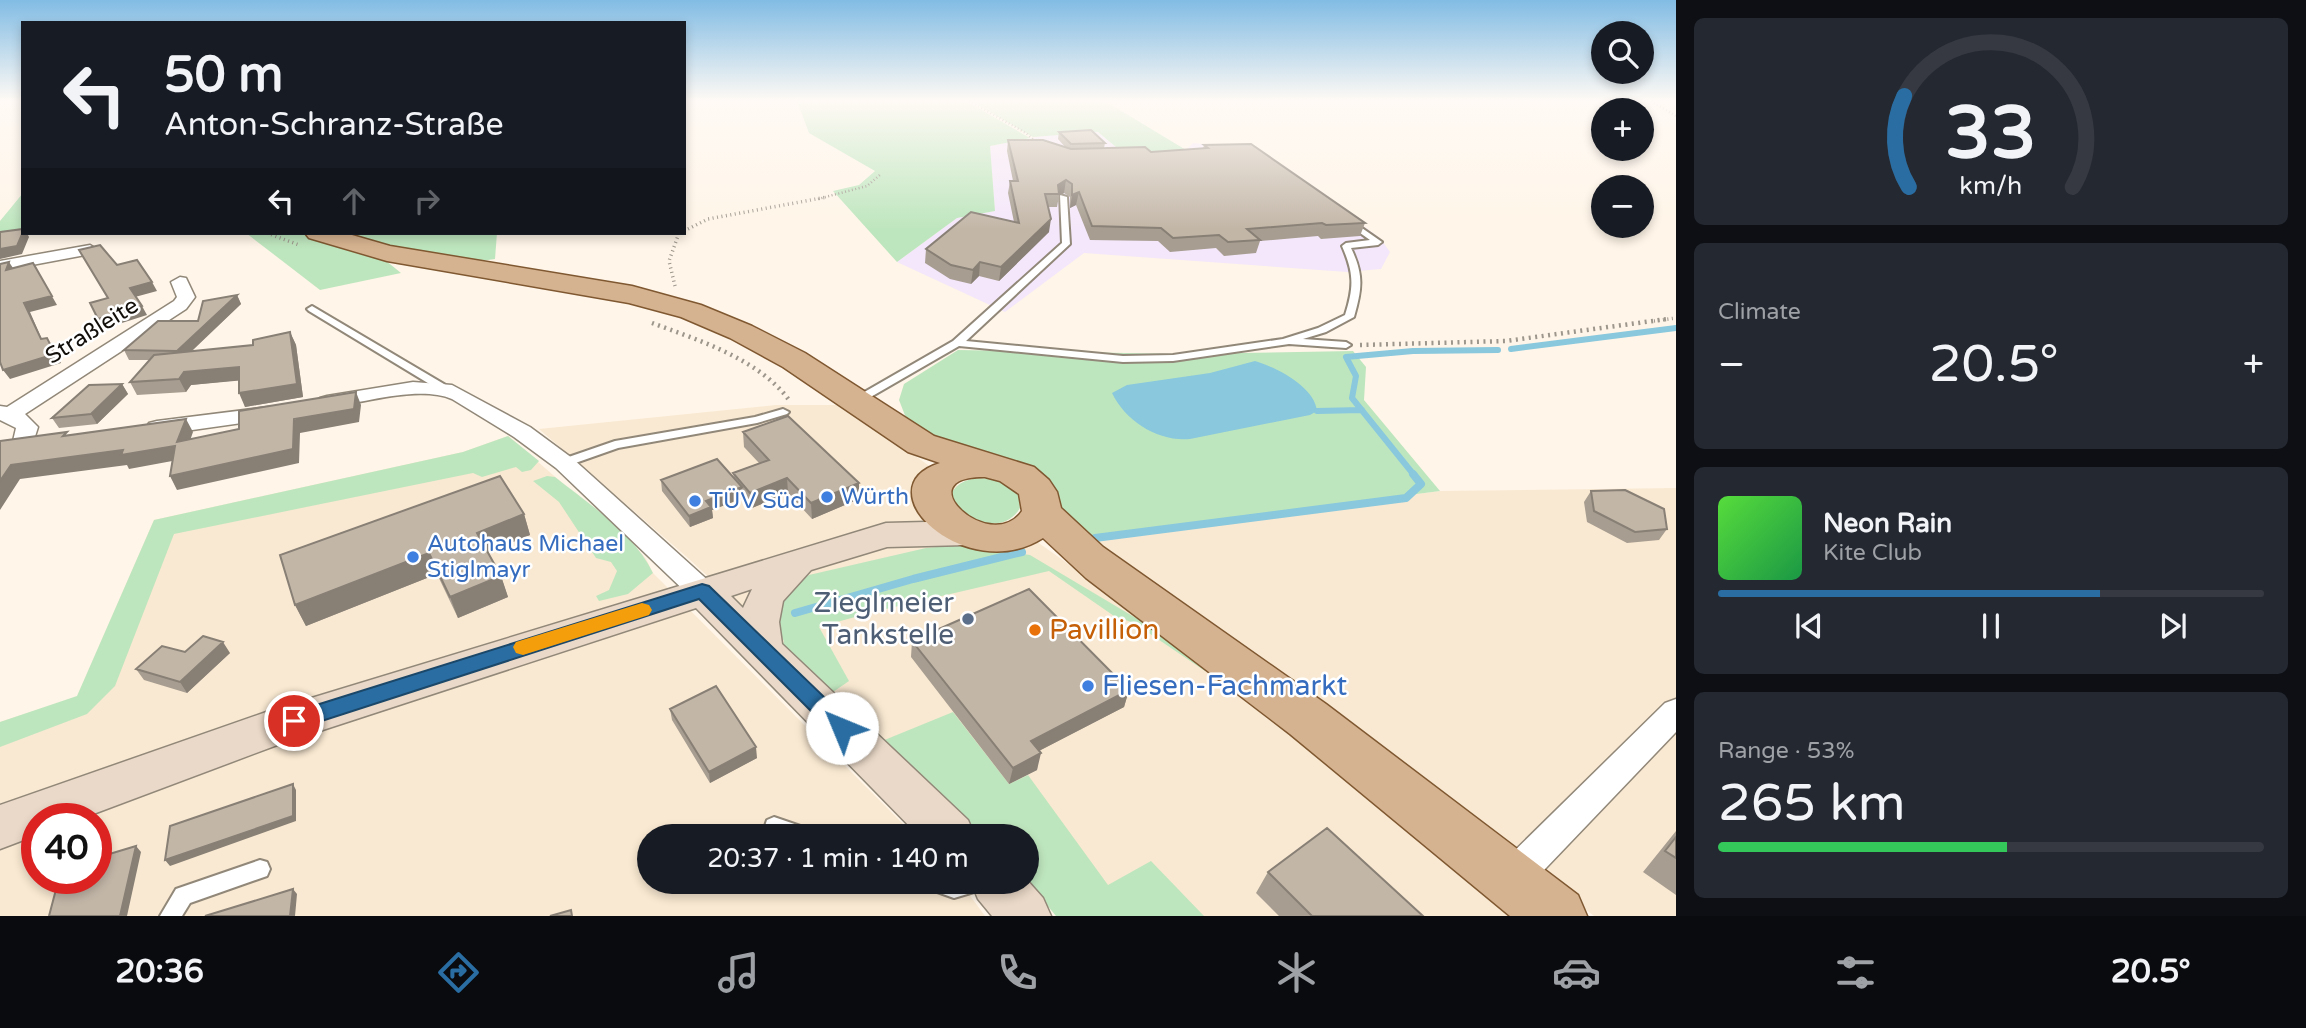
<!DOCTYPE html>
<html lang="en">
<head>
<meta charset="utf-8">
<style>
  :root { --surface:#171b24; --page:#242831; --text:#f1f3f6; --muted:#9ea1a6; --line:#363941; --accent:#296da2 }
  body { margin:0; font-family:"Varela Round",sans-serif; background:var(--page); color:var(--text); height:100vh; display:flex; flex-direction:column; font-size:26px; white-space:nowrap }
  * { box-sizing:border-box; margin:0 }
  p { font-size:23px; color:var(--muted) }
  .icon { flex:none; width:38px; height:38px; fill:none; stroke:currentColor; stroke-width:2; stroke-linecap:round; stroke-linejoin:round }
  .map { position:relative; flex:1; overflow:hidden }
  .side { display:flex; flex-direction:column; gap:18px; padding:18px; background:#0d0f14; width:630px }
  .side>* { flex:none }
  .guide { position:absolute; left:21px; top:21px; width:665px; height:214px; border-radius:0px; box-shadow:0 4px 10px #0003; background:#171b24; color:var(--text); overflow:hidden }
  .buttons { position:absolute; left:1591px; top:21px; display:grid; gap:14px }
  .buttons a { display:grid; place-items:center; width:63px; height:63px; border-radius:50%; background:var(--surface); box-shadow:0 4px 10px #0003; font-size:35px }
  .speed { position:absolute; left:21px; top:803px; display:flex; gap:14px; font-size:35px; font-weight:700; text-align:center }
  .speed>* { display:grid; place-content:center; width:91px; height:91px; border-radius:50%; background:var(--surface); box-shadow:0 4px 10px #0003; line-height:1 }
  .speed .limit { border:10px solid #d22; background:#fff; color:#111 }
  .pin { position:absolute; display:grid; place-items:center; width:60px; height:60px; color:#fff; margin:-30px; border:4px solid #fff; border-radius:50%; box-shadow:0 2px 7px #0007 }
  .me { position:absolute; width:77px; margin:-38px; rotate:315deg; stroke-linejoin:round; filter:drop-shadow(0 0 5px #0008) }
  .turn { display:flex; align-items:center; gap:24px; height:147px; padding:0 28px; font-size:32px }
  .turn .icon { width:91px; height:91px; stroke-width:2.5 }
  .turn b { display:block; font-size:49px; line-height:60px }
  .lanes { display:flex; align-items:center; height:66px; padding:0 28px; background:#0003; justify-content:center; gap:35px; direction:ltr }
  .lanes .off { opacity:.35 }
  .big { font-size:52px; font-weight:600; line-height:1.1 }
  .side .card { flex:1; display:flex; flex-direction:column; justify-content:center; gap:10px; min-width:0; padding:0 24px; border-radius:10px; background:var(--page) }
  .side .dial { align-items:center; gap:0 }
  .dial svg { height:182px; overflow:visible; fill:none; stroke:var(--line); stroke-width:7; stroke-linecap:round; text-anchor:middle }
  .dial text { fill:var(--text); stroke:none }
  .song { display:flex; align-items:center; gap:21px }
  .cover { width:84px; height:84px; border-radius:10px; background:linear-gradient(135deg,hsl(110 70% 55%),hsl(140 70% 35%)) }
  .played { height:7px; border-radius:4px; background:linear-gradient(90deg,var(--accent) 70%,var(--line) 70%) }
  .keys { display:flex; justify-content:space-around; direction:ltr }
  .heat { display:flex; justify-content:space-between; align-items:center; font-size:38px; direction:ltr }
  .charge { height:10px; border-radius:5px; background:linear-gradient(90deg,#34c759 53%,var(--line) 0) }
  .trip { position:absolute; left:637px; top:824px; width:402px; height:70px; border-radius:35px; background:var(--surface); box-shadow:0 4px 10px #0003; font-weight:600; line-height:70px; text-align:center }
  .dock { display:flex; height:112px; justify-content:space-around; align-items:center; background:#090b0e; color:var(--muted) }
  .dock .icon { width:49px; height:49px }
  .dock .on { color:var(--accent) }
  .dock b { font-size:32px; color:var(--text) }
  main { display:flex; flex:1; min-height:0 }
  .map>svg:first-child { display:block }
  .built { fill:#f9e9d2; fill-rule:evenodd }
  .industrial { fill:#f4e7fb }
  .green { fill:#bee6be }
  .water { fill:#89c8dd }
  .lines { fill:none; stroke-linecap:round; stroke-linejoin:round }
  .stream-far1 { stroke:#89c8dd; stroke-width:6 }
  .stream { stroke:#89c8dd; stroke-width:8 }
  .lane-casing { stroke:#928879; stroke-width:4 }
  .street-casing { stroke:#928879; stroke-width:3 }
  .secondary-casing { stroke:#928879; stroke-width:3 }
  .primary-casing { stroke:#7f5831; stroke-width:3 }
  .path-far2 { stroke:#9d968c; stroke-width:2.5; stroke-dasharray:1 2.5; stroke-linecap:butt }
  .path-far1 { stroke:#9d968c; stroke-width:3.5; stroke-dasharray:1 3.5; stroke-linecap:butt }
  .path { stroke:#9d968c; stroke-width:4.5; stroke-dasharray:2 4.5; stroke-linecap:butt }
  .lane { fill:#fff; fill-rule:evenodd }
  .street { fill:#fff; fill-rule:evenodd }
  .secondary { fill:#ead9c8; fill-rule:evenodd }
  .primary { fill:#d6b390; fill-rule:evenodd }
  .wall { fill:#a79d90 }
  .shaded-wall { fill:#887f75 }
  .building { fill:#c2b6a7; stroke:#887f75; stroke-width:2 }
  .route { fill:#296da2; stroke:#1b4769; stroke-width:2 }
  .slow { fill:#f59e0b }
  .shop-dot { fill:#3f7fe0; stroke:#fff; stroke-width:2.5 }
  .service-dot { fill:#5c6f8a; stroke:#fff; stroke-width:2.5 }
  .food-dot { fill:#e8710a; stroke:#fff; stroke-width:2.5 }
  .labels { text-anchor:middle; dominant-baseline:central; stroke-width:5; stroke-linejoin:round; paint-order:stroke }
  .street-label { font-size:23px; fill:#120e09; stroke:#fff }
  .shop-label { font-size:23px; fill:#366cbe; stroke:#fff; text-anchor:start }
  .near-service-label { font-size:28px; fill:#4e5e75; stroke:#fff; text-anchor:end }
  .near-food-label { font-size:28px; fill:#c56008; stroke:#fff; text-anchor:start }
  .near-shop-label { font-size:28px; fill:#366cbe; stroke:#fff; text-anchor:start }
</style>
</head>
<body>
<main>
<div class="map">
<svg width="1676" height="916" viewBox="0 0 1676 916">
  <rect width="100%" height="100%" fill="#fff5e8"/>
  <!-- built -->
  <path class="built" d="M776,405H843L1193,652L1516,916H1056L1027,836H981L833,692L688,558L539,429Z
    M508,436L634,545L646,559L653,573L915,836H649V882H960L985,916H0V722L77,697L154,520L463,452ZM37,819H96V878H37Z
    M1676,488V916H1594L1471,819L1085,537L1440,491Z"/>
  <!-- industrial -->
  <path class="industrial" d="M1098,132L1116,147L1186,150L1193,143L1256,149L1380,238L1390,252L1381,269L1347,272L1084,253L1005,312L897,262L957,218L995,211L990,146L1047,135Z"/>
  <!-- green -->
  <path class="green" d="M797,101H966L1030,138L990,146L995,211L957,218L897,262L833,191L859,185L875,171L809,133Z
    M971,101H1105L1186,150L1134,152L1116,147L1098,132L1033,137Z
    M23,193V233H32L0,237V221Z
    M246,233H298L385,260L401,273L320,290Z
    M332,233H497L495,259L467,263L365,243Z
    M958,350L1181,354L1353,351L1366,367L1364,400L1440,491L1085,537L1018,493L1020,508C1004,534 974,522 954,509L951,494C961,476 981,477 998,480L906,418L899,400L904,384Z
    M508,436L539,461L531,470L522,472L516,467L482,477L473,473L174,534L115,686L87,714L0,747V722L77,696L154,520L463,452Z
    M547,476L555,477C589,504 634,533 653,573L628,594L599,601L596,596L609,590L617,571L611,562L596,558L559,502L533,481Z
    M958,545L1030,555L1193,652L1212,667L1205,671L1134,623L1114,616L1049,571L873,612L819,627L849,681L833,692L782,646L784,641L776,629L773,603L797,581L809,575L926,548Z
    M953,712L1009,784L1028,775L1108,885L1151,861L1204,916H1056L1027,881V836H982L882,741Z"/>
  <!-- water -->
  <path class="water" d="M1255,361C1276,367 1315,387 1317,411L1310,415L1190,439C1159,442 1126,422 1112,393L1127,385L1210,373Z"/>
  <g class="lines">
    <!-- stream-far1 -->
    <path class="stream-far1" d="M1511,349L1676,328
      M1317,411L1362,410
      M1414,475L1352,398L1356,376L1346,357L1413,351L1498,350"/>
    <!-- stream -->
    <path class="stream" d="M1095,538L1406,498L1421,484L1413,474
      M795,613L913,579L1022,552"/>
    <!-- lane casing -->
    <g class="lane-casing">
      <path id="lane" d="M1060,195L1067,197L1070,244L966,341L1123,356L1173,355L1283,339L1318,328L1345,315C1354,287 1354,273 1342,246L1346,243L1370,240L1346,223V219H1349L1382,242L1378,245L1351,248C1364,275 1362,289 1354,317L1326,332L1303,339L1346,342L1351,345L1346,348L1289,344L1173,361L1123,362L959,346L862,402H854L852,400L854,398L953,341L1062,243Z
        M312,306L449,387L451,389L449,391H441L309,311L307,309Z
        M783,409L789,412L787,414L757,423L618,448L564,467L558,463L560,460L615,441L755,417Z
        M774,817L812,830L814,836H780L767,832L765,826L767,820Z
        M260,860L267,862L270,869L267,876L190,903L182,916H160L176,889Z
        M926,882H987L984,889L954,898L929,889Z"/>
    </g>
    <!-- street casing -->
    <g class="street-casing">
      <path id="street" d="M90,245L98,250L96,253L0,271V261Z
        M180,277L186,278L195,297L186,309L25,414L38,427L32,446H16L13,441L16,428L0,420V406L7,407L174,301L177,297L171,282Z
        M413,382L452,385L530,427L572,458L712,584L715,591L712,598L702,601L692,598L556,468L514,437L452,399C419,385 362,403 327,408L320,406L317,402L320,398L327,396Z
        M269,407L277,408L280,413L277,418L157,435L149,433L146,428L149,423L157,421Z
        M1676,699V732L1524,891L1511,896L1498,891L1493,879L1498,867L1665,703Z"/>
    </g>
    <!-- secondary casing -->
    <g class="secondary-casing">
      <path id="secondary" d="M966,521L978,525L983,533L978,541L966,545L887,547L811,570L783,601L779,622L782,644L968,820L975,836H919L696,608L280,744L80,819H37V835L0,849V805L272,710L886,523ZM752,589L743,608L731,596Z
        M1027,880L1043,898L1051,916H992L978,899L971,882Z"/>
    </g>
    <!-- primary casing -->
    <g class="primary-casing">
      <path id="primary" d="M305,233H345L390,246L632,286L701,305L752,326L805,353L934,436L1034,467L1049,480L1057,492L1061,508L1103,547L1326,704L1578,895L1587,916H1510L1290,734L1086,578L1043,538C966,587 861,488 940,463L908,452L783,367L730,338L681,317L629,303L387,261L309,238ZM985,477L1000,481L1019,494L1022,511C991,556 904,476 985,477Z"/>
    </g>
    <!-- path-far2 -->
    <path class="path-far2" d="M969,101L1026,133L1037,143
      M1651,101L1676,116
      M818,199L867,186L881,174"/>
    <!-- path-far1 -->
    <path class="path-far1" d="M684,231L708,219L827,197
      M267,233L299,245
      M675,286L669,261L679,233
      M1654,321L1676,318"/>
    <!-- path -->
    <path class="path" d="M652,323C698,340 759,359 789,400
      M1360,345L1506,341L1667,319"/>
    <!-- lane -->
    <use href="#lane" class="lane"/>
    <!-- street -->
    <use href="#street" class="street"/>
    <!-- secondary -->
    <use href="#secondary" class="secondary"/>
    <!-- primary -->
    <use href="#primary" class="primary"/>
  </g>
  <!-- wall -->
  <path class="wall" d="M1059,132L1105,143L1104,148L1151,152L1203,149L1204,145L1365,223L1360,236L1321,239L1318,236L1260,241L1256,253L1224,256L1216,248L1170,252L1158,241L1090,240L1076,205L1070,208V197L1064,193L1059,196L1057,207H1048L1049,232L999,281L979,276L971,284L950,279L925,263L926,249L1014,222L1008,193L1010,181H1013L1007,151L1008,140L1065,147L1058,139Z
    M237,295L241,304L192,351L253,345L290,332L296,345L303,397L245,407L239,380L191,385L186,392L137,395L130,382L149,360H129L124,350L198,321Z
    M122,384L128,394L97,424L59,428L52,418Z
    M743,432L859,483V499L812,519L788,493L752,508L743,498L712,510L713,518L690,527L662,491L661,480L734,478L733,473L759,463L744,447Z
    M1591,491L1667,529L1659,540L1627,543L1587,522L1584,502Z
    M524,514L530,535L488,552L501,576L508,597L458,618L437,574L306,626L295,605Z
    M912,641L1129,690L1124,707L1039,751L1037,770L1009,784L911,657Z
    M185,652L230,653L187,693L144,680L136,669Z
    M670,709L757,758L710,783L672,720Z
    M1676,831V895L1643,872Z
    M1268,872L1423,916H1279L1256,893Z"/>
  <!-- shaded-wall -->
  <path class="shaded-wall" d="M1066,180L1064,193L1059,196L1058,185Z
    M1079,192L1076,205L1070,208L1072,195Z
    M1051,219L1049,232L999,281L1001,267Z
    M23,233H27L29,237L22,254L0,259V249Z
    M9,262L15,271L6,270Z
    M980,262L979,276L971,284L973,270Z
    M33,263L57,305L30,312L46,349L41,339L24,303Z
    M152,282L157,291L135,297L130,288Z
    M237,295L241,304L182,360L177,351Z
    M142,306L147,315L103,329L98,319Z
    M290,332L296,345L303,397L245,407L239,393Z
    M47,338L61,363L10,379L3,370Z
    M239,367L245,380L191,385L186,392L179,379L184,372Z
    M122,384L128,394L97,424L91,414Z
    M356,392L361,405L359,422L300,433L299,463L177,490L170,476Z
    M186,419L193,432L185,455L177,442Z
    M175,446L183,459L129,469L127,465L20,479L0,510V481L11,465L123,450Z
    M787,478L788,493L752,508L750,493Z
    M859,483V499L812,519L811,503Z
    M742,487L743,498L712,510L713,518L690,527L689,516L706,501Z
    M524,514L530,535L484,554L477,533Z
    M429,553L437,574L306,626L295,605Z
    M501,576L508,597L458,618L450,597Z
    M223,642L230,653L187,693L180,682Z
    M1129,690L1124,707L1027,757L1031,741Z
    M756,747L757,758L710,783L709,772Z
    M1041,753L1037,770L1009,784L1013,768Z
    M293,784L296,790V821L170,866L165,860Z
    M136,846L141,852L127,916H120Z
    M293,889L297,894L295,916H290Z"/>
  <!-- building -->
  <path class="building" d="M1091,130L1105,143L1071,144L1059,132Z
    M1008,140H1043L1071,149L1145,147L1151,152L1208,148L1204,145L1251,144L1365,223L1326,225L1322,223L1247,229L1260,240L1228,242L1219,235L1173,238L1161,228L1092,226L1079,192L1072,195V184L1066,180L1058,185L1059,194H1045L1051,219L1001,267L980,262L973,270L951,265L926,249L971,212L1019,223L1010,181H1018Z
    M23,229V232L17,246L0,249V232Z
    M100,245L117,265L137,260L152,282L130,288L142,306L98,319L90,303L108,298L79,250Z
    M9,262L6,270L33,263L52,296L24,303L41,339L47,338L55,354L3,370L0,362V264Z
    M237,295L177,351L124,350L158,321H198L203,301Z
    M290,332L297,384L239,393V367L184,372L179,379L130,382L154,355L253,345V340Z
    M122,384L91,414L52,418L89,385Z
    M356,392L354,409L294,419L293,449L170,476L175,446L121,455L123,450L11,465L0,481V441L67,432L63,436L186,419L177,442L239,429V411Z
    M788,416L859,483L811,503L787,478L750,493L733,473L769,460L743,432Z
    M717,459L742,487L706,501L711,507L689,516L661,480Z
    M500,476L524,514L477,533L501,576L450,597L429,553L295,605L280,555Z
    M1625,490L1664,509L1667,529L1635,532L1594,511L1591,491Z
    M1029,589L1129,690L1031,741L1041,753L1013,768L912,641Z
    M203,636L223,642L180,682L136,669L162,646L185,652Z
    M716,686L756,747L709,772L670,709Z
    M293,784V816L165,860L170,826Z
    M1327,828L1423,916H1312L1268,872Z
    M1676,837V858L1665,851Z
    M136,846L120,916H49L59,878H96V858Z
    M293,889L290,916H205Z
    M571,910L572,916H550Z"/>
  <!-- sky -->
  <linearGradient id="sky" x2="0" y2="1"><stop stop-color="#82bce4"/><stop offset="0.44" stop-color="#fffaf5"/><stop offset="1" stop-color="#fffaf5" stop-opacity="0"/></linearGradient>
  <rect width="1676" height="229" fill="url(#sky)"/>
  <!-- route -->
  <path class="route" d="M702,584L709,586L850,722L853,728L850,735L842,737L835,735L699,599L294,730L286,727L283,721L286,714L294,712Z"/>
  <!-- slow -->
  <path class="slow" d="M642,603L649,605L652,610L649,615L523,655L516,653L513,647L516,642Z"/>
  <!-- markers -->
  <g class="shop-dot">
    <circle cx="827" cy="497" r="7"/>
    <circle cx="695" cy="501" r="7"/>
    <circle cx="413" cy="557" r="7"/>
    <circle cx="1088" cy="686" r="7"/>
  </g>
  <circle class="service-dot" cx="968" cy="619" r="7"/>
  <circle class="food-dot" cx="1035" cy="630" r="7"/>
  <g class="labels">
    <!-- street labels -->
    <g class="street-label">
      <text transform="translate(92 331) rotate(-32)">Straßleite</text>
    </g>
    <!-- shop labels -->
    <g class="shop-label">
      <text x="841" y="497">Würth</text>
      <text x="709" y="501">TÜV Süd</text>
      <text x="427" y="544">Autohaus Michael<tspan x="427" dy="26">Stiglmayr</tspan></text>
    </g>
    <!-- near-service labels -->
    <g class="near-service-label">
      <text x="954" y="603">Zieglmeier<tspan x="954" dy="32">Tankstelle</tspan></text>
    </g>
    <!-- near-food labels -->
    <g class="near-food-label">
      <text x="1049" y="630">Pavillion</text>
    </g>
    <!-- near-shop labels -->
    <g class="near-shop-label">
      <text x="1102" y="686">Fliesen-Fachmarkt</text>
    </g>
  </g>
</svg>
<div class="buttons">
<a><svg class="icon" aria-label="search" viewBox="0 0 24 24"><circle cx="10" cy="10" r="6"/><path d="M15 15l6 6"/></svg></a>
<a>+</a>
<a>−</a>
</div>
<div class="speed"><div class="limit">40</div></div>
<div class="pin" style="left:294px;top:721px;background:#d93025"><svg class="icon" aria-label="arrive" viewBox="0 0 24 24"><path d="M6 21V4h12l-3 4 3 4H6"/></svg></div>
<svg class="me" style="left:842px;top:728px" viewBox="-20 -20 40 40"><circle r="19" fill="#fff"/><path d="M0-13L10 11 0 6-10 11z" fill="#296da2"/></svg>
<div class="trip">20:37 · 1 min · 140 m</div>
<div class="guide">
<div class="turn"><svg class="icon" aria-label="left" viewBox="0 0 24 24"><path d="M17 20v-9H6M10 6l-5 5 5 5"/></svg><div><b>50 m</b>Anton-Schranz-Straße</div></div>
<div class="lanes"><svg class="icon" aria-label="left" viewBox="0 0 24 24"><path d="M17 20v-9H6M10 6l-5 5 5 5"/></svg><svg class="icon off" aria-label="ahead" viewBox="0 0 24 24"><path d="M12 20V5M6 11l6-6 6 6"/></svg><svg class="icon off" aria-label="right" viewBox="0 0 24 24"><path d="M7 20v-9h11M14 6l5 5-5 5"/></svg></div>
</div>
</div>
<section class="side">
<div class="card dial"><svg viewBox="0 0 100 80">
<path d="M14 69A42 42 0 1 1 86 69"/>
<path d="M14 69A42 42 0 0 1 12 29" stroke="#296da2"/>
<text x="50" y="56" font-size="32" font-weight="700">33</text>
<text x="50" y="72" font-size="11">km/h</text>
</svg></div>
<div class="card"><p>Climate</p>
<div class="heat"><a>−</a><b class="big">20.5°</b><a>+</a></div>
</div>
<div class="card">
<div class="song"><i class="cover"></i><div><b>Neon Rain</b><p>Kite Club</p></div></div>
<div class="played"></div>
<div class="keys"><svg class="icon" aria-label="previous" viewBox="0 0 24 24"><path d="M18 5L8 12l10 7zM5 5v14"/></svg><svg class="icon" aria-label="pause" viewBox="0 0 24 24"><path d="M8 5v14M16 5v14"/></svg><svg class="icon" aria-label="next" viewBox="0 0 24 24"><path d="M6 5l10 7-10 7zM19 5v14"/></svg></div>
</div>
<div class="card"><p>Range · 53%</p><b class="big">265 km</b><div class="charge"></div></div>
</section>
</main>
<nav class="dock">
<b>20:36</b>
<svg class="icon on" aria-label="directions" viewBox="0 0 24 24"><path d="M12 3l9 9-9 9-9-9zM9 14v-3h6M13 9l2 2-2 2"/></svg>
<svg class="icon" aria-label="music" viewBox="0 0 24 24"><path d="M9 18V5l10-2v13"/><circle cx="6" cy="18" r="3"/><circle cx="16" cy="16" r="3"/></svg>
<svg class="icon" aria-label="phone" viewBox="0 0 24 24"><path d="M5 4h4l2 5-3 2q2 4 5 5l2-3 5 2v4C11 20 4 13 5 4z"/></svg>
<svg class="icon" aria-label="climate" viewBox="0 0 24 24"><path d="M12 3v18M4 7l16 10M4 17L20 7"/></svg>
<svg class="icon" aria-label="car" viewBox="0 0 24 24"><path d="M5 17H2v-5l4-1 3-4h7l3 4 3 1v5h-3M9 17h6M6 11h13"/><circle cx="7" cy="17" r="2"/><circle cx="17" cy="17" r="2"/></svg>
<svg class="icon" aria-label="filters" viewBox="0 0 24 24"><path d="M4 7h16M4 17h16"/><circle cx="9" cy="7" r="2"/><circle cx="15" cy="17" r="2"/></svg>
<b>20.5°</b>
</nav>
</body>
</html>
